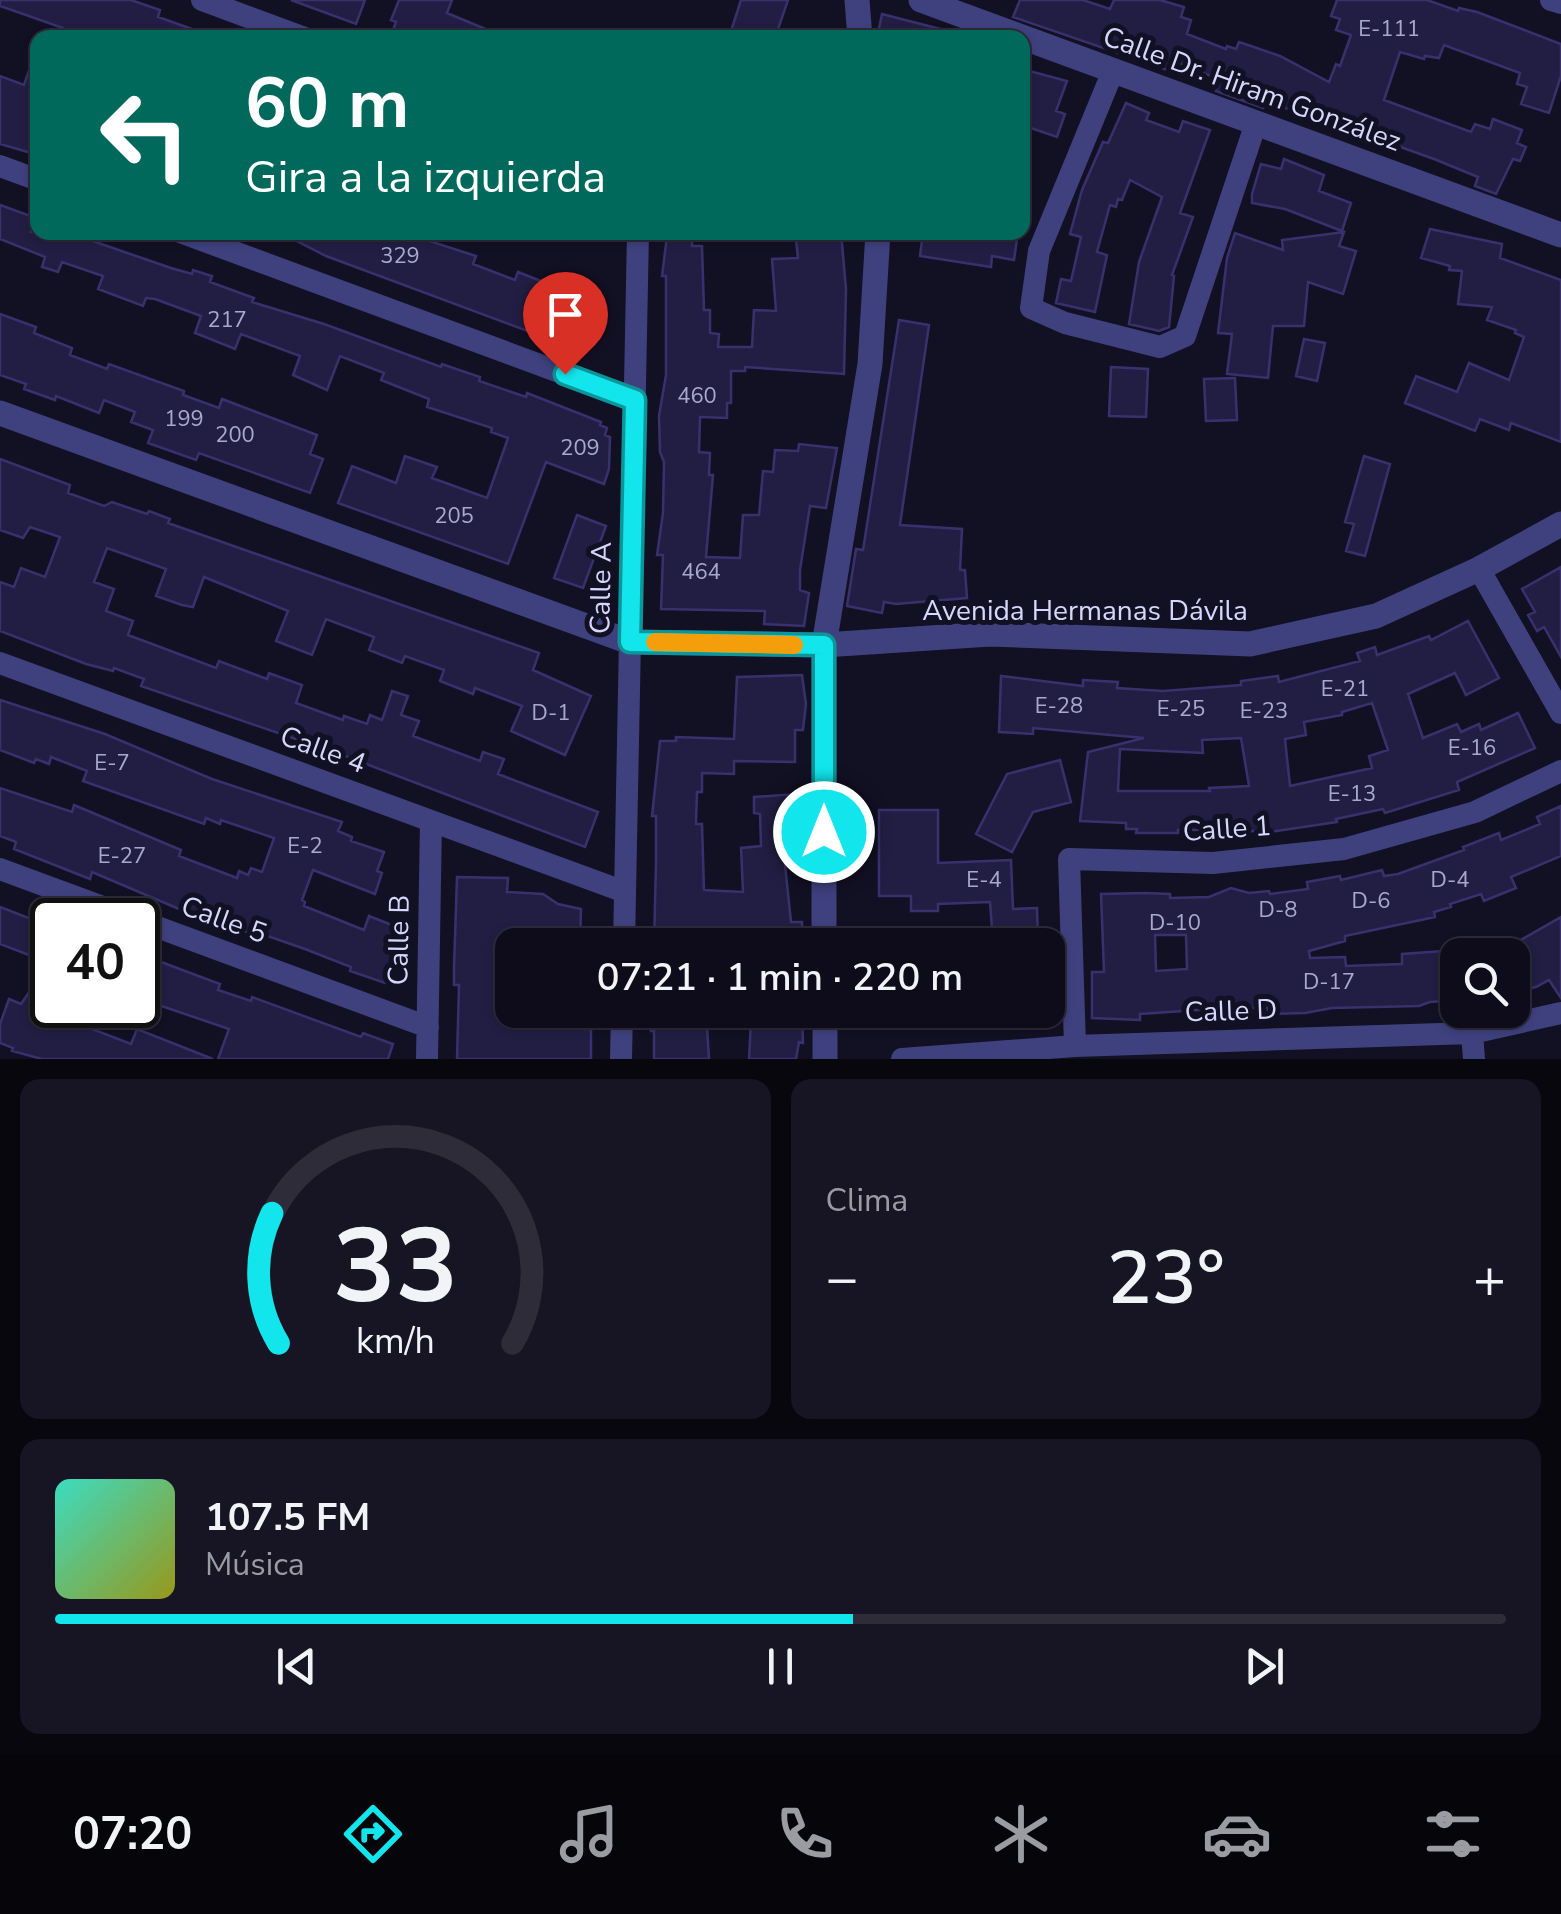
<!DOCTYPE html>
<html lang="es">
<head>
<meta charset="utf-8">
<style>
  :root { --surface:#0e0c1a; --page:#171523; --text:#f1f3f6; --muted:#9b9ba2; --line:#2e2c39; --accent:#12e6ec }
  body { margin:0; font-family:"Nunito Sans",sans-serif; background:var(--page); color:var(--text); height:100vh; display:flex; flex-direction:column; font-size:38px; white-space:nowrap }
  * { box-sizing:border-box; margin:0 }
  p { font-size:32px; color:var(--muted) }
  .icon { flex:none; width:55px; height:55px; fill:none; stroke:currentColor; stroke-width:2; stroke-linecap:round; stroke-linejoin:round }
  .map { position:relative; height:1059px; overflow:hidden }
  .details { display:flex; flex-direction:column; gap:20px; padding:20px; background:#08070e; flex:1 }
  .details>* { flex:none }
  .top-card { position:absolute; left:30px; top:30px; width:1000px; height:210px; border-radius:20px; box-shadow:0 2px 8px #0004,0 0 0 2px var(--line); background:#00695c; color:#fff; overflow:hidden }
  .fabs { position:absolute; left:1440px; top:938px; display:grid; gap:20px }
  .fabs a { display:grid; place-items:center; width:90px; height:90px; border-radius:20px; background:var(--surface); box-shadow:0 2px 8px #0004,0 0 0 2px var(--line); font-size:50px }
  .speed { position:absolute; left:30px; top:898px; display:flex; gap:20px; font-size:50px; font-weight:700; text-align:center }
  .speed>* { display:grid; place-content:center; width:130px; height:130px; border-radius:50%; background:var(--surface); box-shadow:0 2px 8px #0004,0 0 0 2px var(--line); line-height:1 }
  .speed .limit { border:5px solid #111; border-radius:15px; background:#fff; color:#111 }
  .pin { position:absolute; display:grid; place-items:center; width:85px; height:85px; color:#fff; margin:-102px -42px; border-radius:50% 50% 50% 0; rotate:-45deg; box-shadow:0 0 10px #0007 }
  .pin .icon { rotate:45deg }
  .me { position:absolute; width:110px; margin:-55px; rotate:0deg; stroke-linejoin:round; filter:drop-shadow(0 0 8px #0008) }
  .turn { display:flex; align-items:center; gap:35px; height:210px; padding:0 50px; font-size:45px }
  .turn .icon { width:130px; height:130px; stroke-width:2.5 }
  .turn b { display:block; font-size:70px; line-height:85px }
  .big { font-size:75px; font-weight:600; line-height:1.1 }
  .details .tile { flex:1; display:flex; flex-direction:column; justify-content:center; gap:15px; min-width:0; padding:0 35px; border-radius:20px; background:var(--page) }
  .details .dial { align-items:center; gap:0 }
  .dial svg { height:260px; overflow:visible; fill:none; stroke:var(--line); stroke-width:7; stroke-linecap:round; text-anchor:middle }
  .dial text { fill:var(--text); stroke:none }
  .song { display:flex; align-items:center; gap:30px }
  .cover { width:120px; height:120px; border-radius:15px; background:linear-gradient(135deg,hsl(170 70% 55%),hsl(60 70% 35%)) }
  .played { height:10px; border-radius:5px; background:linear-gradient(90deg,var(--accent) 55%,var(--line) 55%) }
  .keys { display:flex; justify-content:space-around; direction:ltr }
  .heat { display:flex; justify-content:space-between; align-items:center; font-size:55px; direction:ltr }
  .details .tiles { flex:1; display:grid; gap:20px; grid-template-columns:1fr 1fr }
  .tile:last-child { grid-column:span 2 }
  .trip { position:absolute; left:495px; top:928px; width:570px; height:100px; border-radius:20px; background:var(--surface); box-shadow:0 2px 8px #0004,0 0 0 2px var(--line); font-weight:600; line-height:100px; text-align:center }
  .tab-bar { display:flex; height:160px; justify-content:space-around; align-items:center; background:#06050a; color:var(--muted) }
  .tab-bar .icon { width:70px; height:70px }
  .tab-bar .current { color:var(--accent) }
  .tab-bar b { font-size:45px; color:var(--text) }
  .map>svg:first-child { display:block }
  .building { fill:#221e43; stroke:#39316d; stroke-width:2.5; fill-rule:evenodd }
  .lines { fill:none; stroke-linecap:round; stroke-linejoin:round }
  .minor { stroke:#3f417f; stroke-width:22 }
  .tertiary { stroke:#3f417f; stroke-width:25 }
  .route-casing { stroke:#0c9699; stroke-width:25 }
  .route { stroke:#12e6ec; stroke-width:18 }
  .slow { stroke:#f59e0b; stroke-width:18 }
  .labels { text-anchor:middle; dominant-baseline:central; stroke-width:10; stroke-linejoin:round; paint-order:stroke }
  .number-label { font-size:22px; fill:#aaa8ce }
  .street-label { font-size:28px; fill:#d7d6fc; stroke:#121023 }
</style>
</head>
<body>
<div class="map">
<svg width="1561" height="1059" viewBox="0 0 1561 1059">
  <rect width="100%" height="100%" fill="#121023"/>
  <!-- building -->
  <path class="building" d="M0,0H131L160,10L158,17L209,35L59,38L63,28L0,6Z
    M291,0H365L356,24Z
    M399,0H452L447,13L507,38H390L396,22L391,20Z
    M741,0H788L775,38H740L730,34Z
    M1020,0H1083L1110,9L1114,0H1160L1184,7L1181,17L1191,20L1187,34L1226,49L1227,46L1236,49L1239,42L1251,46L1280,56L1329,82L1336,64L1340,66L1351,35L1336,30L1340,19L1331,16L1337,0H1427L1458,11L1459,8L1477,12L1561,44V76L1549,113L1521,104L1527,87L1517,84L1520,73L1444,45L1439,58L1425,56L1424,59L1400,52L1384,100L1471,132L1475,124L1490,129L1493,119L1522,130L1517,143L1526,147L1520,161L1513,159L1496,194L1475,186L1478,177L1434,159L1320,118L1317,123L1267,99L1263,108L1216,91L1217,88L1213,86L1216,78L1173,61L1170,71L1013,17Z
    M882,14L952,32V38H877Z
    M35,53H38V155L0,144V76L24,85Z
    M1022,69L1067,81L1056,111L1065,114L1057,137L1022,125Z
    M1126,103L1149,113L1146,120L1179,132L1183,121L1210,130L1180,213L1193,217L1172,275L1174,276L1169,327L1159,331L1129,324L1139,262L1162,197L1130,180L1122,200L1118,199L1116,207L1110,205L1097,252L1107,255L1095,312L1056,303L1061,279L1071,281L1081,237L1070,234L1082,190L1103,142L1108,143Z
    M1284,159L1324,175L1319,191L1351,203L1342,231L1285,209L1252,203V194L1261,164L1281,169Z
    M0,205L36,218L31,232H80L78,236L171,268L192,274L193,270L212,276L210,282L254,298L252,302L324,324L441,367L442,364L480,377L479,381L526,397L527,393L601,422L600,425L607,428L605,435L610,437L609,469L604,484L546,462L508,564L338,503L352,466L396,483L405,456L437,467L432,478L487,498L508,438L491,432L492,428L427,407L429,399L381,380L384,373L340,356L327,390L293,375L300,356L241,334L235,349L195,333L201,316L155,299L146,298L143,306L98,289L103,276L62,262L58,272L42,267L45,257L0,239Z
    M1430,229L1502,244L1500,258L1561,280V442L1511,423L1509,430L1480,419L1475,431L1405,403L1416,376L1457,392L1469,363L1509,380L1524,337L1515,333L1516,330L1487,320L1492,307L1458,304L1462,271L1449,270L1450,266L1421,258Z
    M279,232H421L420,238L476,256L473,264L515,280L518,272L599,304L584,352L326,256Z
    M795,232H841L846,289L844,374L745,367V371H731V403H727V418L700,417L699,452L710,453L709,475H713L706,557L740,558L743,515H759L763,471L773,472L775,450L798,451L799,444L837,448L826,508L810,506L800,570V590L809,593L804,626L764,624L765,611L661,609L663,555H657L663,513L664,462L660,452L659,416L666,375V276H662L667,236H692V246H702L704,310H710V333L719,334L718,347H752L754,310L776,311L772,259L798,258Z
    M923,232L984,238L985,232H1018L1014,260L992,256L991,267L920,256Z
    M1344,232L1339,246L1356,251L1343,294L1308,282L1304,326H1273L1268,378L1227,374L1232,334L1218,333L1227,258L1235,233L1283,250L1282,240Z
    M0,314L36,327L34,333L72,348L70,355L107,369L109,364L184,391L183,395L219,408L222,399L317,435L310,454L323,459L310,493L199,453L196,460L148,443L153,430L131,422L135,412L104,400L99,413L56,396L55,400L24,389L26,384L0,375Z
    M899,320L929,325L900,525L962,529L960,570H965L967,598L896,604L884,602L882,613L847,606L856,549L863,550Z
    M1304,339L1325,343L1317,381L1296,376Z
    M1111,367L1148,369L1146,417L1109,416Z
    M1235,378L1237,420L1206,421L1204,379Z
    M1364,456L1390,464L1365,556L1346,551L1354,524L1345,522Z
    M0,459L70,485L68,493L104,506L112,502L147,514L149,511L170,519L168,523L539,653L533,670L591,696L565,755L511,731L522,706L475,688L473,694L440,681L444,670L405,656L402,663L369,650L374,637L326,619L312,655L276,641L288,611L204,577L193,607L182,605L156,596L166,569L107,548L94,582L114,589L106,611L133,621L128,635L216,668L219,661L267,679L269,673L302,685L296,703L343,720L344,716L367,724L370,715L382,720L392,691L408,696L401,715L419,721L413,736L480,761L483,752L504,759L498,774L598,812L585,847L345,756L141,686L144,679L114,668L113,671L86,664L0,631V582L14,587L21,568L45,577L60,537L30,527L23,538L0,530Z
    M577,515L606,526L583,588L554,578Z
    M1561,567V657L1544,627L1537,631L1528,615L1535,612L1522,589Z
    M1468,621L1499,678L1466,695L1455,673L1408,694L1423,738L1457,724L1461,732L1479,724L1481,730L1518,713L1535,748L1457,782L1459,790L1385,813L1383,809L1336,819L1337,822L1256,834V831L1212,833V830H1178V833H1136L1137,829H1126V823L1080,821L1088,752L1144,738L1033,728V734L999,732L1001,676L1083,686V680L1118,682L1117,688L1163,691L1241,685V681L1278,676L1279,682L1360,661L1357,653L1375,647L1377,655L1429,636L1431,640ZM1372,703L1388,750L1369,756L1372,768L1290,786L1285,739L1306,735L1304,722L1342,715V712ZM1241,738L1249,786L1209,788L1210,791H1118L1120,749L1203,753L1202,740Z
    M802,675L806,704L803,730H795V762L734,761V774L702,773V792H697L696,824H702L704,890L743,892L741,848L761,846L760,814L754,813V797L796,794L795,843H801L803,864L785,865L791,922H802V945H654L656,863V816H652L660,741H676V737L734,739L737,677Z
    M0,700L105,734L212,779L342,822L338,831L352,837L351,841L384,852L377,871L382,873L375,894L313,870L302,900L305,902L304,906L364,930L369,916L402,929L385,983L350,971L351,967L305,949L256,932L254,935L213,920L212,923L92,872L90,879L14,849L16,842L0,836V788L72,812L74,805L181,850L179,856L237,878L239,871L248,875L251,868L262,872L274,838L221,820L220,824L206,818L204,824L83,781L87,771L51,757L49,764L36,759L34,763L0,750Z
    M1060,760L1071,802L1033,812L1012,852L976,834L1007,774Z
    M1561,806V856L1511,877L1516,888L1484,901L1481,894L1450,904L1451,907L1434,912L1435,917L1345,936V941L1309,951L1310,958L1345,957L1346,966L1402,964V954L1458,950V1000L1430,1002L1419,1006L1332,1008L1305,1013L1268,1014V1008H1228L1140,1014V1020L1092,1018V972H1104L1101,894L1145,893L1170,894V898L1209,897L1231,888L1249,893L1269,891L1270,894L1308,889L1307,882L1340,876L1341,880L1382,870L1384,876L1398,874L1464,850L1463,847L1499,833L1501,840L1540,824L1537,817ZM1155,935H1186L1187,969L1156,971Z
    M879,810H938V863L1011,860L1013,909L1037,908L1038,941L993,943L990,902L938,904V911H911V896H879Z
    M457,877L508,878L507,892L543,894L558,904L581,909L580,943L512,942V1010H585V1029H591V1059H457L459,985H454V967Z
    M0,907L52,927V964L0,944Z
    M1561,917V998L1549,980L1536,987L1512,992V945Z
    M138,947L155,954L153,959L220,984L218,990L251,1001L252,997L361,1037L363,1033L393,1044L388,1059H218L229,1029L138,998Z
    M32,988L51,995L47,1005H70L89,1012L84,1026L131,1044L137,1029L213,1059H42L12,1051L13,1048L0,1043V1024L9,999L21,1004Z
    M653,1010H706L709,1059H654V1031H651Z
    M757,1010H802L803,1043L799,1042L796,1059H749L751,1021L758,1020Z"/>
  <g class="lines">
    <!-- minor -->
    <path class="minor" d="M202,0L305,38
      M1551,0L1561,3
      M1113,71L1039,251L1031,308L1065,323L1160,347L1185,336L1256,123
      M0,166L38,180
      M180,232L635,400
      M1479,569L1561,713
      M0,663L625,892
      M0,869L428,1027
      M624,945L638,232
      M1472,1033L1474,1059
      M1075,1046L1069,859L1213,863L1344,849L1475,812L1561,771
      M427,1059L431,821
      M621,1059L622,1010
      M902,1059L1075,1046L1472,1033L1561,1013"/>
    <!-- tertiary -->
    <path class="tertiary" d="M857,0L860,38
      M921,0L1561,235
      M0,413L630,642L824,645L990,634L1250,644L1376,616L1479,569L1561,524
      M824,945V645L870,364L878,232
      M825,1010V1059"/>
  </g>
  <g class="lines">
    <!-- route casing -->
    <g class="route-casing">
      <path id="route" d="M565,374L635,400L630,642L824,645V832"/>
    </g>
    <!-- route -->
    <use href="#route" class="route"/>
    <!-- slow -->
    <path class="slow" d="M655,642L794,645"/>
  </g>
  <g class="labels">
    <!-- number labels -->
    <g class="number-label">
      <text x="1389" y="29">E-111</text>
      <text x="400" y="256">329</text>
      <text x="227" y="320">217</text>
      <text x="697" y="396">460</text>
      <text x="184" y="419">199</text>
      <text x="235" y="435">200</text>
      <text x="580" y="448">209</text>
      <text x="454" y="516">205</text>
      <text x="701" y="572">464</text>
      <text x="1345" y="689">E-21</text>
      <text x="1059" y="706">E-28</text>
      <text x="1181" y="709">E-25</text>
      <text x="1264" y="711">E-23</text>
      <text x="551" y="713">D-1</text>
      <text x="1472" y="748">E-16</text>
      <text x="112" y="763">E-7</text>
      <text x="1352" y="794">E-13</text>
      <text x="305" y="846">E-2</text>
      <text x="122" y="856">E-27</text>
      <text x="984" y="880">E-4</text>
      <text x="1450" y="880">D-4</text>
      <text x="1371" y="901">D-6</text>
      <text x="1278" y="910">D-8</text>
      <text x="1175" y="923">D-10</text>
      <text x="1329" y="982">D-17</text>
    </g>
    <!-- street labels -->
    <g class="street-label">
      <text transform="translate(1252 89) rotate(20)">Calle Dr. Hiram González</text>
      <text transform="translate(601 588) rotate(-89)">Calle A</text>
      <text x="1085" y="611">Avenida Hermanas Dávila</text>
      <text transform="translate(323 750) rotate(20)">Calle 4</text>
      <text transform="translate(1227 829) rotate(-4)">Calle 1</text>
      <text transform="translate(224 920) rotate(20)">Calle 5</text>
      <text transform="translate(399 940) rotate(-89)">Calle B</text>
      <text transform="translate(1231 1011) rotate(-2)">Calle D</text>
    </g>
  </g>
</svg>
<div class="fabs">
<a><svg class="icon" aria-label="search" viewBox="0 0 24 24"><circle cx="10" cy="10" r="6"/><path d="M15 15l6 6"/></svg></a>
</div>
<div class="speed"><div class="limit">40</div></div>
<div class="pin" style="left:565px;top:374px;background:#d93025"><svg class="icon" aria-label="arrive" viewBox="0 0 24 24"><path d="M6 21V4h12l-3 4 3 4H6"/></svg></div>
<svg class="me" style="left:824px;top:832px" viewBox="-20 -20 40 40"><circle r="17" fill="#12e6ec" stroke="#fff" stroke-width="3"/><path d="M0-11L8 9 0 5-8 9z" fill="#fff"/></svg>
<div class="trip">07:21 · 1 min · 220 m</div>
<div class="top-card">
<div class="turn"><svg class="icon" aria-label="left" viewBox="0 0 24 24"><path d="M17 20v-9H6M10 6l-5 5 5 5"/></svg><div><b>60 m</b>Gira a la izquierda</div></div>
</div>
</div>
<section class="details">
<div class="tiles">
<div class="tile dial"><svg viewBox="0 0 100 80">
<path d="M14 69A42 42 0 1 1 86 69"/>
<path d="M14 69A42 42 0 0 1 12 29" stroke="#12e6ec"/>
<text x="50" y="56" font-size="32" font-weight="700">33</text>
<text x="50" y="72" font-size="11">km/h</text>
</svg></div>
<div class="tile"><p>Clima</p>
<div class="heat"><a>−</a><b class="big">23°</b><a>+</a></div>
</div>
<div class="tile">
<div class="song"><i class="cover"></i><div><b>107.5 FM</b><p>Música</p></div></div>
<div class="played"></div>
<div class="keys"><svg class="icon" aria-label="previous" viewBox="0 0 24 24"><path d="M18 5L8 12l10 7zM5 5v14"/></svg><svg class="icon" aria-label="pause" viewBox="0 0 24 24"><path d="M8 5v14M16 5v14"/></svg><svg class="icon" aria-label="next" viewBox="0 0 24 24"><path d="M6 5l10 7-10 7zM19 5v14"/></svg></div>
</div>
</div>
</section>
<nav class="tab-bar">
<b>07:20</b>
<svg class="icon current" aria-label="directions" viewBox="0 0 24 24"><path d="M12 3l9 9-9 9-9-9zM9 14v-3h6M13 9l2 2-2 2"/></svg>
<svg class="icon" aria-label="music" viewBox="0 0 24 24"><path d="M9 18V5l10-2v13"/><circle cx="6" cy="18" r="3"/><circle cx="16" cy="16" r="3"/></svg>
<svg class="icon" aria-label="phone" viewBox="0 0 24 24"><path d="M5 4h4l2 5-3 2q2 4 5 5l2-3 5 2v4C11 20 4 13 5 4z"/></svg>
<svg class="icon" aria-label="climate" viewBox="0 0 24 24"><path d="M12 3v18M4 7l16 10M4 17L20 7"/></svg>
<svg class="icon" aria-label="car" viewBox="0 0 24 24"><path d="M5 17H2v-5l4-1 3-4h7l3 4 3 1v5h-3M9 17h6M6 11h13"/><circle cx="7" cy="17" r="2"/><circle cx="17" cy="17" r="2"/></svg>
<svg class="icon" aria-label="filters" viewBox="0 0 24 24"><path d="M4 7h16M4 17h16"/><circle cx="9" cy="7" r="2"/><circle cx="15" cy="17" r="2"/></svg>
</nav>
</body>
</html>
